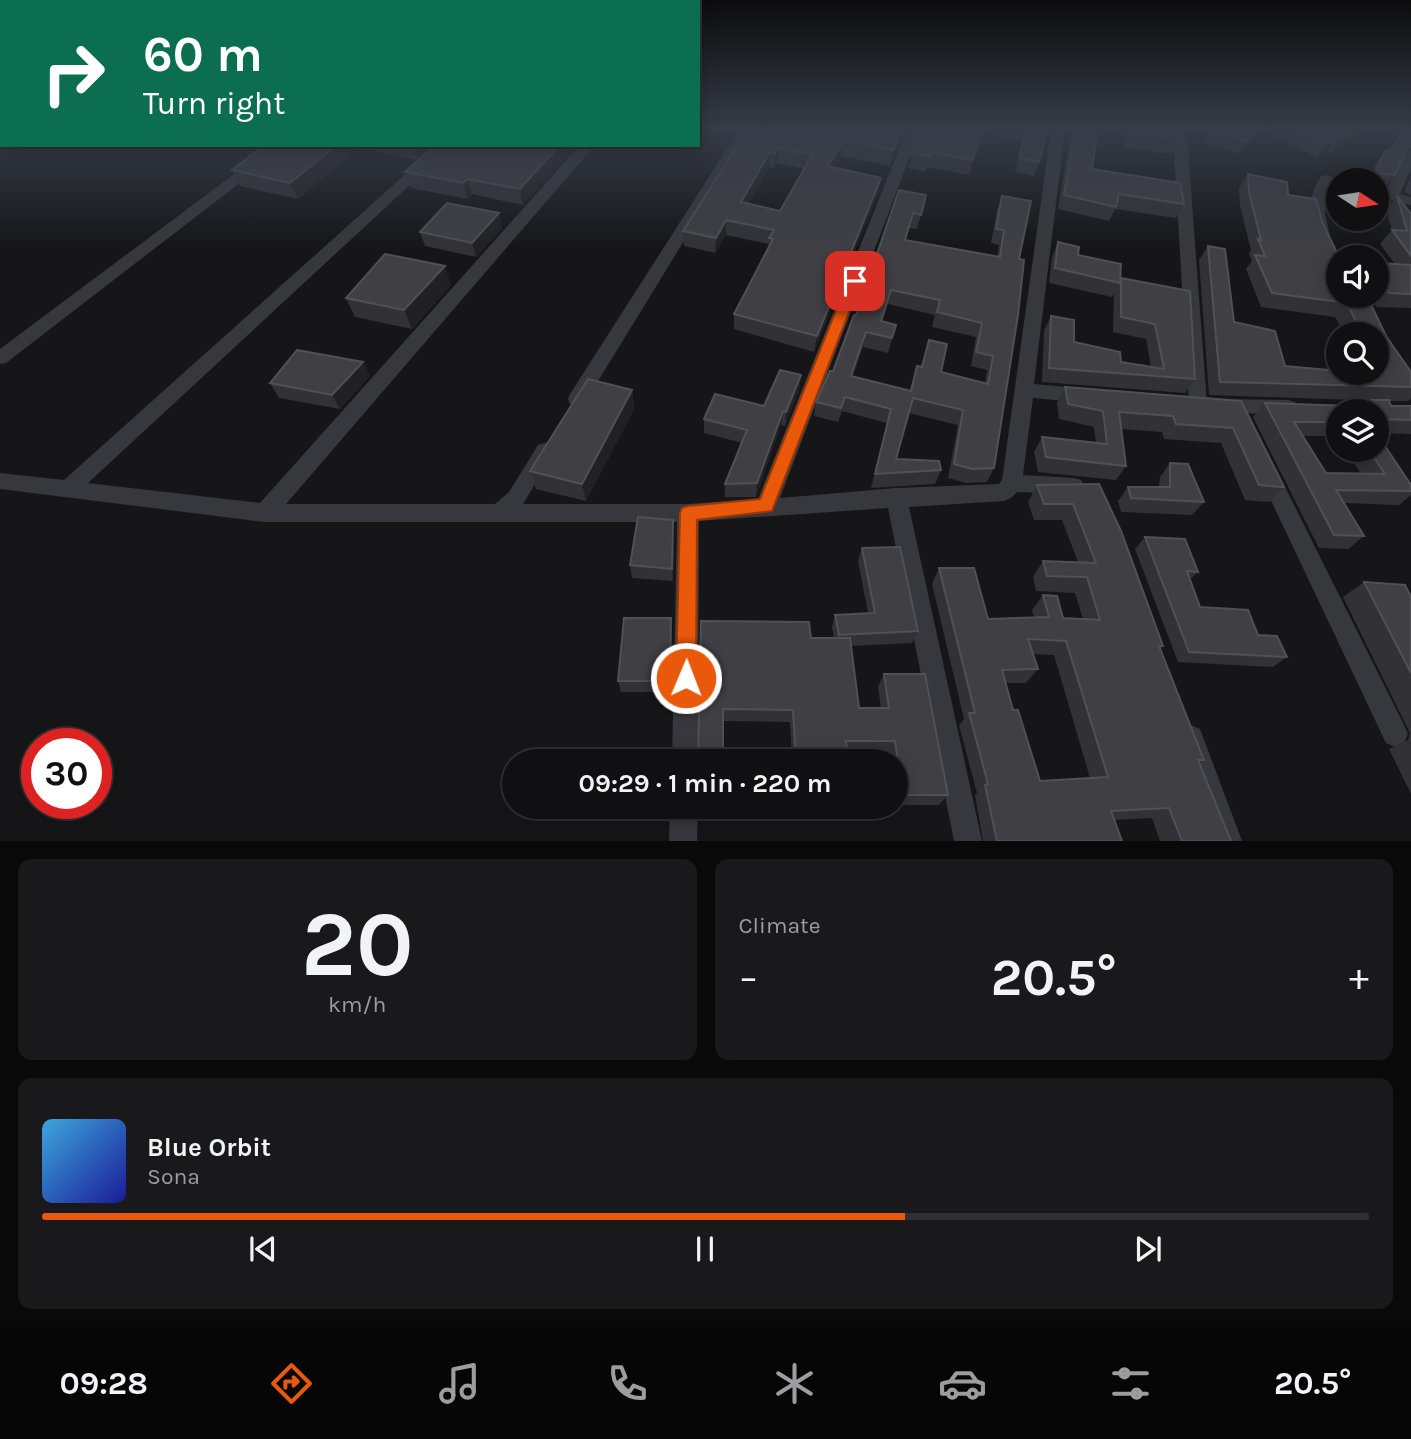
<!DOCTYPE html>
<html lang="en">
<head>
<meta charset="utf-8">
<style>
  :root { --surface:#101012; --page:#19191b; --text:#f1f3f6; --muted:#9c9d9f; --line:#303032; --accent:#ea580c }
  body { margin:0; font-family:Karla,sans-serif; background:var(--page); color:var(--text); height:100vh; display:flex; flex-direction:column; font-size:26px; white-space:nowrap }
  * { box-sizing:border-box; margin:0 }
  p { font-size:23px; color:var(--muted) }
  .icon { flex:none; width:38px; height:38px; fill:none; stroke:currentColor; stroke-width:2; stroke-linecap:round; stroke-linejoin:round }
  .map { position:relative; height:841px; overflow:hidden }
  .panel { display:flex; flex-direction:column; gap:18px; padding:18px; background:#09090a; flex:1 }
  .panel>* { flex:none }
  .hud { position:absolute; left:0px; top:0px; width:700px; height:147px; box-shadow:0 4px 18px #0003,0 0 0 2px var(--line); background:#0b6e4f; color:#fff; overflow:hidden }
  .needle { width:46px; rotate:102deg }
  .controls { position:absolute; left:1326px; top:168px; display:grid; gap:14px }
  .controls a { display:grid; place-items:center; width:63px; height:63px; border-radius:50%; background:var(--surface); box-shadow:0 4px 18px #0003,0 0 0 2px var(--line); font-size:35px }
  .speed { position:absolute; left:21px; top:728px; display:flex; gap:14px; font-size:35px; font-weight:700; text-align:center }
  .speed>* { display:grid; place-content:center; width:91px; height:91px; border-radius:50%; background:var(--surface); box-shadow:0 4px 18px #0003,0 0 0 2px var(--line); line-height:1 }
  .speed .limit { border:10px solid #d22; background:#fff; color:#111 }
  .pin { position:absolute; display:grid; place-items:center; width:60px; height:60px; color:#fff; margin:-30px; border-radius:14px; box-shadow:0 4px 10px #0006 }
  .me { position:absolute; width:77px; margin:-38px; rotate:1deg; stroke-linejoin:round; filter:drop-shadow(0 0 5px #0008) }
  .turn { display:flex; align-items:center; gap:24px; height:147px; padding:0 28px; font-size:32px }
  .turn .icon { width:91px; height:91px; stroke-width:2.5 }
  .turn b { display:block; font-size:49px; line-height:60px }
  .big { font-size:52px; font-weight:700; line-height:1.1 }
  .panel .tile { flex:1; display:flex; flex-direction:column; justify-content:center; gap:10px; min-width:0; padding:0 24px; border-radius:14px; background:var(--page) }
  .panel .dial { align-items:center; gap:0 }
  .dial b { font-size:91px; line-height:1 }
  .song { display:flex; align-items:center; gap:21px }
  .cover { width:84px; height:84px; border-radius:10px; background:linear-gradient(135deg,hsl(200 70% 55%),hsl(240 70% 35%)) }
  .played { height:7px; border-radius:4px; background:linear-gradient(90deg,var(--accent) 65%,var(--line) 65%) }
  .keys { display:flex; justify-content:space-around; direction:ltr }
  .heat { display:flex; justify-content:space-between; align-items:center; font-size:38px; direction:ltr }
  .panel .tiles { flex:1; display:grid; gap:18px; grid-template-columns:1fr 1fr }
  .tile:last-child { grid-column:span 2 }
  .trip { position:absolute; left:502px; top:749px; width:406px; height:70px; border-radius:35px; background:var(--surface); box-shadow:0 4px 18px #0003,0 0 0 2px var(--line); font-weight:700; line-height:70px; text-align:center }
  .dock { display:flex; height:112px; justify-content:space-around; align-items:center; background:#060607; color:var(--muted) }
  .dock .icon { width:49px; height:49px }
  .dock .active { color:var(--accent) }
  .dock b { font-size:32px; color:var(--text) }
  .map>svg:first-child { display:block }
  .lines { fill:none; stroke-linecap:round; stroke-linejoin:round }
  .street { fill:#37383d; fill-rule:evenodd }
  .wall { fill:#323236; fill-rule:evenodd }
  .shaded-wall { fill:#212124 }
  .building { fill:#3f3f44; stroke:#4f5156; stroke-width:2; fill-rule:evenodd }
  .route { fill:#ea580c; stroke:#983908; stroke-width:2 }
</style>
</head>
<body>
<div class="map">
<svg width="1411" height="841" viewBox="0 0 1411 841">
  <rect width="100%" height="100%" fill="#161618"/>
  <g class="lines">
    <!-- street -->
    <path class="street" d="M739,130H752L584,404H570L568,399L570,394Z
      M907,130H920L780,498L896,488L999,484L1002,480L1051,130H1065L1034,384L1088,389L1095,391L1097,396L1095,401L1088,403L1033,398L1023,475L1074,478L1081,480L1084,486L1081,492L1074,494L1017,492L1011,498L1004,501L909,507L982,841H954L888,508L699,521L698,761H672L677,522H265L0,489V473L64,480L438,145H453L88,483L260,503L580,145H595L286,504H495L509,492L538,445L545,443L552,445L555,451L523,504H688L758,499Z
      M1180,132L1187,136L1207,404L1205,409H1191L1189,404L1173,136Z
      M273,145H289L6,363L0,364V349Z
      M1411,150V169L1400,194L1411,197V205L1377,196V188L1387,190L1404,154Z
      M1326,175L1345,180H1339V186L1330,184L1325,213L1330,236L1340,257L1339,273L1333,272C1314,242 1300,209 1321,176Z
      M1220,399L1288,400L1295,402L1297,407L1295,412L1288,414L1220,413L1213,411L1211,406L1213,401Z
      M1267,463L1274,465L1404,725L1408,734L1404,743L1395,747L1386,743L1257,471L1260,465Z
      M1191,725L1200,729L1242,841H1214L1178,738L1182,729Z
      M670,807H698L697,841H669Z"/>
  </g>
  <!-- wall -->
  <path class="wall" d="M747,130H904L890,166L842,156L835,168L881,178L878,193L814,352L734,329V314L769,247V244L726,235L715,253L684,246L683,231ZM777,163L804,169L780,211L748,204L769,167L774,168Z
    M982,130L969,175L927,167L926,172L908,168L912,153Z
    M984,130H1047L1039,162L1034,176L1015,172L1022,140L984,133Z
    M1071,130H1097L1092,169L1184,204L1176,218L1115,209L1109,221L1058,209Z
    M1123,130H1178L1179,140L1172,154L1124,147Z
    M1209,130H1256L1239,154L1203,142Z
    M1261,130H1364L1331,153L1328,151L1317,157Z
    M1399,130H1411V148L1407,150L1395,175L1386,187L1377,186V180H1368L1377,162L1386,150L1389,151L1402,131Z
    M264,145H434L417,160L359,147L298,199L240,186L232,170Z
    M576,145L523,205L472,194L467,199L411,188L405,172Z
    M1248,174L1288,195L1323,224L1339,257L1367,296L1411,387V398L1408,401H1389L1391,406H1411V434L1377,433V411H1339V440L1336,436H1302L1326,473L1361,474L1345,450H1377L1411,485V495L1399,505L1344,503L1364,536L1348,549L1319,548L1253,417L1265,403L1349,406L1355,400L1209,395L1199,260L1208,246L1234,322L1285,366L1339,373H1377V334H1344L1335,317L1261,307L1246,269L1252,261L1249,253L1251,250L1240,206L1239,188Z
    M1411,175V195L1404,192Z
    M899,190L926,195L917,229L909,228L905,240L997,257L999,245L991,243L997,210L1002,196L1019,259L994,468L987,482L966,483L948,478L958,425L909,413L896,459L941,470L935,484L871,488L887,423L842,411L838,422L814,416L816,402L833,371L856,315ZM888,304L935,315L932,327L976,337L971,366L987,370L985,383L941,372L929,340L921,367L917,366L910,391L853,376L863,347L888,353L896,325L882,322Z
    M1397,196L1411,214V308L1377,307L1368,296H1377V263L1395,264L1380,244L1392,230L1386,210Z
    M502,228L476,257L425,246L420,232Z
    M1058,242L1120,281L1121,278L1195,379L1185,393L1042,382L1044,330L1051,316L1074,342L1121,362L1151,367L1146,339L1113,332L1114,294L1112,297L1049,283L1052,257Z
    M451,285L412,329L355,317L346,298Z
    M363,362L370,376L340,409L279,398L270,383Z
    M801,375L799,390L785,426L781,425L756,497H725V484L742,443L704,433V419L764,406Z
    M1065,387L1241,401L1284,487L1269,502L1245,500L1221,443L1164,439L1162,432L1121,429L1126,466L1116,480L1038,472L1034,452L1042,437L1096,443L1094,427L1059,419L1057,403Z
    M632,390L634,409L586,501L536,489L530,471Z
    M1170,463L1204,502L1192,515L1121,512L1118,501L1128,487H1159L1160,477Z
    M1099,484L1163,646L1161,649L1204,760L1199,763L1231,841H1160L1152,818L1115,820L1122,841H983L975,795L977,793L959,725L964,719L932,584L939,568L988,619L1034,618L1032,610L1043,595L1063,618L1083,619L1075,593L1036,591L1033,577L1043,561L1078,562L1062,520H1034L1028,502L1037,485ZM1033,654L1054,655L1090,778L1040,781L1013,710L1006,683H1026L1038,669Z
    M674,533L673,581L632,578L630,565Z
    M1145,537L1198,572L1190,579L1200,607L1258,635L1287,657L1273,667L1178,662L1135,549Z
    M862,548L918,631L912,643L851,646L859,708H881L878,687L884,674L948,795L939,805H896V761H889L888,752H847L848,761H792L790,722L723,721L701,621L811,638H834L832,627L835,615L868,613L858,561Z
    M1364,582L1411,597V794L1389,749L1408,740L1410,733L1343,597Z
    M672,630L671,692H621L618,681Z"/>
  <!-- shaded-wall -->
  <path class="shaded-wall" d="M901,130H904L890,166L893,150Z
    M1355,130H1364L1331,153L1339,140Z
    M1336,139L1328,151L1317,157L1325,145Z
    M844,140L842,156L826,182L828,166Z
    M337,145H359V147L298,199L290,183Z
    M413,145H434L417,160Z
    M560,145H576L523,205L520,189Z
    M778,148L777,163L774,168L775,153Z
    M770,152L769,167L740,218L741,202Z
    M881,178L878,193L814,352L817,336Z
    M467,179L472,194L467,199L463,183Z
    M499,213L502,228L476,257L472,243Z
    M726,220V235L715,253L716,238Z
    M445,266L451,285L412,329L404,310Z
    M866,332L863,347L848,390L851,376Z
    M363,362L370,376L340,409L332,395Z
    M801,375L799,390L785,426L786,412Z
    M632,390L634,409L586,501L582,484Z
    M783,411L781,425L756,497L757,483Z
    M673,520L674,533L673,581L672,569Z
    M671,618L672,630L671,692L670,681Z"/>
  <!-- building -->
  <path class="building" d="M747,130H901L893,150L844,140L828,166L881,178L817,336L734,314L773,239L769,238L774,230L726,220L716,238L683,231ZM778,148L812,155L780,211L741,202L770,152L775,153Z
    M920,130H982L973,160L931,152L930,156L912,153Z
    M1026,130H1047L1039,162L1019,158Z
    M1075,130H1098L1092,169L1180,183L1184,204L1119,194L1116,207L1064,195Z
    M1130,130H1178L1179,140L1130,133Z
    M1211,130H1255L1247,142Z
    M1294,130H1355L1339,140L1336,139L1325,145Z
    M1403,130H1411V141L1395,175L1375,173L1386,150L1390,151Z
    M264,145H337L290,183L232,170Z
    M435,145H560L520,189L467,179L463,183L405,172Z
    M1248,174L1287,182L1288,195L1316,199L1323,224L1339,257V296H1367L1386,336L1411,372V387L1220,382L1208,246L1225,249L1234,322L1275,331L1285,366L1339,371V373L1380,374L1377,369V334H1362L1347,303L1272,293L1255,255L1265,256L1258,239L1261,240L1249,192Z
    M899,190L926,195L921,215L913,213L905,240L1000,257L1004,230L996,229L1002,196L1031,201L1019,259L1024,260L1018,315L994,468L972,469L954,464L963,410L913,398L896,459L939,461L941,470L875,474L891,409L845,397L841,408L816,402L830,371H833L854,315H856ZM891,290L940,300L937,312L982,323L976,352L993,356L988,384L941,372L947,344L929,340L922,367L917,366L911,391L851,376L866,332L892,338L896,325L881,321Z
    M1397,196L1411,214V256L1392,230L1407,231Z
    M447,203L499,213L472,243L420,232Z
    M1058,242L1079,247L1078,255L1121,264L1120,283L1055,268Z
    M385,254L445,266L404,310L346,298Z
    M1377,263L1411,265V294L1389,293L1377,280Z
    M1121,278L1190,291L1195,379L1049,368L1051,316L1074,320V342L1120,352L1121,362L1164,369L1155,324L1121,317Z
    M297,350L363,362L332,395L270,383Z
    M780,370L801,375L786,412L783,411L757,483L725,484L747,430L704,419L715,394L764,406Z
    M588,379L632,390L582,484L530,471Z
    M1065,387L1241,401L1284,487L1259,485L1233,428L1176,424L1173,416L1119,412L1126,466L1046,457L1042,437L1107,444L1103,411L1068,404Z
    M1355,400H1389L1391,406H1411V420L1377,419V411H1339V422H1294L1326,473L1385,474L1369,450H1377V434L1411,485V491L1336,490L1364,536L1334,535L1265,403L1353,406Z
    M1170,463L1188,464L1204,502L1131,498L1128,487H1170Z
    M1099,484L1121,531L1163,646H1159L1204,760H1198L1231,841H1182L1169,808L1111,811L1122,841H997L985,785L988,784L969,713H975L939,568H974L988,619L1049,617L1043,595L1057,596L1063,618L1100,620L1087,577L1047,576L1043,561L1096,563L1073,504H1044L1037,485ZM1028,639L1066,641L1108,777L1040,781L1018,710H1013L1002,670L1038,669Z
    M638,517L673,520L672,569L630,565Z
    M1145,537L1185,539L1198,572L1187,571L1200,607L1248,610L1258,635L1277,636L1287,657L1189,652Z
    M900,547L918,631L839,635L835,615L875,613L862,548Z
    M1364,582L1405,585L1411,597V673Z
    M624,618H671L670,681H618Z
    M701,621L809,622L811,638H850L859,708H889L884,674H925L948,795H903L895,741H846L848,761H796L793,710L723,709V761H698Z"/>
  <!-- sky -->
  <linearGradient id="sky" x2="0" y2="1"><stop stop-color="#0c0c0d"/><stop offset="0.52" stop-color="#363c48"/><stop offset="1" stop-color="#363c48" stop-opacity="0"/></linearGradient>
  <rect width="1411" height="248" fill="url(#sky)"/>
  <!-- route -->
  <path class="route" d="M855,276L861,281L772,511L697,520L696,678L693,686L686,689L679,686L676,678L680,513L682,508L688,506L760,499L848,281Z"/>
</svg>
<div class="controls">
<a><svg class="needle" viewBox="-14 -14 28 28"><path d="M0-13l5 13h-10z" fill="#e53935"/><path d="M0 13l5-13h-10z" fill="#9c9d9f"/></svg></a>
<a><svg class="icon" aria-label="sound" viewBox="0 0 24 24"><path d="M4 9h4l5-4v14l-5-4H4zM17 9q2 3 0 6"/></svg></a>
<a><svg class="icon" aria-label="search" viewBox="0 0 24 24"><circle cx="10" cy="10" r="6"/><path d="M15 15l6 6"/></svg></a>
<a><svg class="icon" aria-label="layers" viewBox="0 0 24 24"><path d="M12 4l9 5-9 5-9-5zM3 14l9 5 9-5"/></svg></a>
</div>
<div class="speed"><div class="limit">30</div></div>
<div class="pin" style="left:855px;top:281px;background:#d93025"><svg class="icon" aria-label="arrive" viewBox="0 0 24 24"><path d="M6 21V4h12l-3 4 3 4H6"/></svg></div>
<svg class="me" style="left:686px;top:678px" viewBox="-20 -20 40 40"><circle r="17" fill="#ea580c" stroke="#fff" stroke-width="3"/><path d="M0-11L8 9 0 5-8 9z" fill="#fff"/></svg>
<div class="trip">09:29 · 1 min · 220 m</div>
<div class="hud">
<div class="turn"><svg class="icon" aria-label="right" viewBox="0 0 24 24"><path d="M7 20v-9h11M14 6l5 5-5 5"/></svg><div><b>60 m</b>Turn right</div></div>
</div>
</div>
<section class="panel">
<div class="tiles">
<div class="tile dial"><b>20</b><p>km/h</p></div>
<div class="tile"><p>Climate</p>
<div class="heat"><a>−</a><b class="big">20.5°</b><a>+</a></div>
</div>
<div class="tile">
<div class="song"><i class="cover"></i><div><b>Blue Orbit</b><p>Sona</p></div></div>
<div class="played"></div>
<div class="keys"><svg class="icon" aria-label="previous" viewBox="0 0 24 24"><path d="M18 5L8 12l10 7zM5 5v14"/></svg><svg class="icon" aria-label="pause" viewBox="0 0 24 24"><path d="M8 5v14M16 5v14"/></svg><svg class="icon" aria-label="next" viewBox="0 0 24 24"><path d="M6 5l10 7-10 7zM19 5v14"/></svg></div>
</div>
</div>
</section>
<nav class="dock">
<b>09:28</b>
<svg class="icon active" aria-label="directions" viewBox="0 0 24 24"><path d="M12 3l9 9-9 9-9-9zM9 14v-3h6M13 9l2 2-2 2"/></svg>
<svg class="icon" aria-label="music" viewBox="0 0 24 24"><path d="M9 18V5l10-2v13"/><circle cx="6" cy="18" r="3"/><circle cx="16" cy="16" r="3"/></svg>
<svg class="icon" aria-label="phone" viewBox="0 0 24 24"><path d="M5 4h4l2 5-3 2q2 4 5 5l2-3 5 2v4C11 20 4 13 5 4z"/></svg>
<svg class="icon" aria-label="climate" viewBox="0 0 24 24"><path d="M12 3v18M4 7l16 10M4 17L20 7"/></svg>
<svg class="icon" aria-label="car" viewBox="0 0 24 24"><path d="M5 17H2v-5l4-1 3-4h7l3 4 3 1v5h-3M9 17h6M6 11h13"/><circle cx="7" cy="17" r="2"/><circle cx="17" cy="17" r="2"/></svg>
<svg class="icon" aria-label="filters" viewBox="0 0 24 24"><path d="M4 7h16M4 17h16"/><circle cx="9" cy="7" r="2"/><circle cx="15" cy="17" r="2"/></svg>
<b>20.5°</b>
</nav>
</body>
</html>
